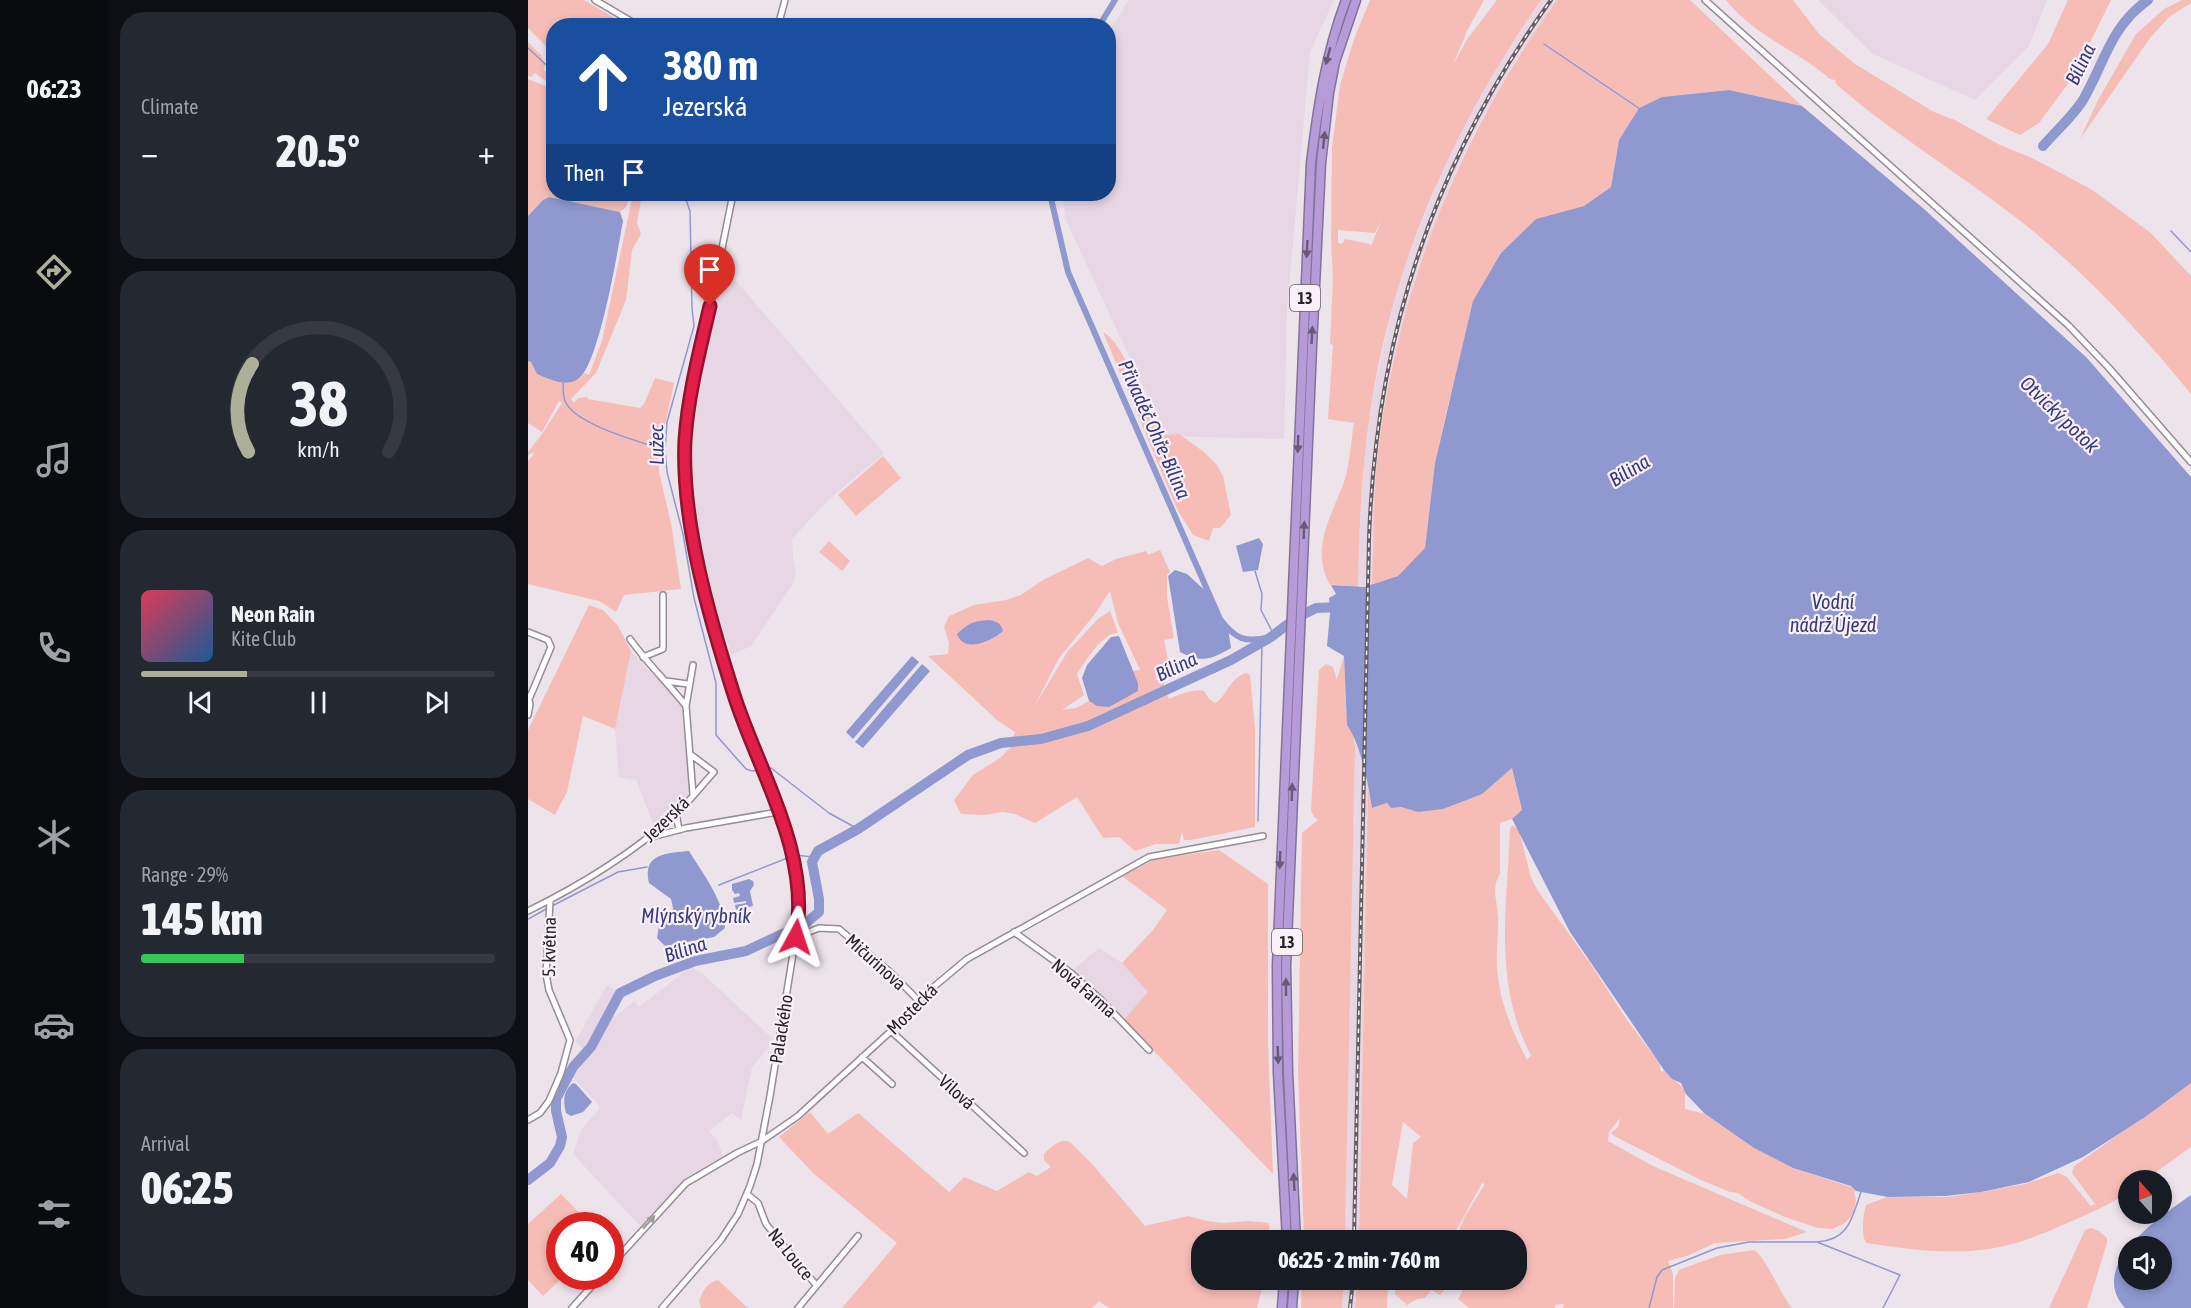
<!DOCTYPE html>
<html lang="en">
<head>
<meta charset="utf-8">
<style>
  :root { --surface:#171b24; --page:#242831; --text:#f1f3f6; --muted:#9ea1a6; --line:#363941; --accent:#aeaf99 }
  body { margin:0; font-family:"Asap Condensed",sans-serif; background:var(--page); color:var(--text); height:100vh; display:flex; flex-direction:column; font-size:22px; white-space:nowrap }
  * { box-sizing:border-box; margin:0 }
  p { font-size:20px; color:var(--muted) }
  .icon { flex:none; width:33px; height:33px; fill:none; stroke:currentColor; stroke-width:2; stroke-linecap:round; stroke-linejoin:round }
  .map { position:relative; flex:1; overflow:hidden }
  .drawer { display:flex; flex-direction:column; gap:12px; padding:12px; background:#0d0f14; width:420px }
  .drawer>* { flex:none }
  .banner { position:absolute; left:18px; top:18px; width:570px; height:183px; border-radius:24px; box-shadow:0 3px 9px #0003; background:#1a4fa0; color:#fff; overflow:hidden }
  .needle { width:39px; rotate:339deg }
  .tools { position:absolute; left:1590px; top:1170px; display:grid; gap:12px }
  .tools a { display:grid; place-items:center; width:54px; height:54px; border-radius:50%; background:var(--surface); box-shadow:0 3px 9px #0003; font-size:30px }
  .speed { position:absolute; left:18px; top:1212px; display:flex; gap:12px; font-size:30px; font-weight:700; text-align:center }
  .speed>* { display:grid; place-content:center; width:78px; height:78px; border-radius:50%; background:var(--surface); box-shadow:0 3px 9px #0003; line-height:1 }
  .speed .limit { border:9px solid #d22; background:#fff; color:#111 }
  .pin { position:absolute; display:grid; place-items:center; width:51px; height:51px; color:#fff; margin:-62px -26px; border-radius:50% 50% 50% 0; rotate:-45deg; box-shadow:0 0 6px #0007 }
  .pin .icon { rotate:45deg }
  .me { position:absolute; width:66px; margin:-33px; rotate:5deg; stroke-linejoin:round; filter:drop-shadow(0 0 4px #0008) }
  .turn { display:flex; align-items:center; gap:21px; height:126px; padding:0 18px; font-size:27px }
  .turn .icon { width:78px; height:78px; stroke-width:2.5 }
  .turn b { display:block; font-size:42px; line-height:51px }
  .then { display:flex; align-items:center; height:57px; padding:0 18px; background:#0003; gap:12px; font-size:22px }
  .big { font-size:45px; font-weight:800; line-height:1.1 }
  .drawer .tile { flex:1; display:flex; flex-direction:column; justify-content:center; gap:9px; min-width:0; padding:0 21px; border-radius:24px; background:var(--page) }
  .drawer .dial { align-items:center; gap:0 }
  .dial svg { height:156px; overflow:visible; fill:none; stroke:var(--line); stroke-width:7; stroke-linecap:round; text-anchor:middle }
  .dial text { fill:var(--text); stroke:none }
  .song { display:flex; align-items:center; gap:18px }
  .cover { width:72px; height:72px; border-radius:9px; background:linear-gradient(135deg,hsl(350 70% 55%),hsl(210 70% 35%)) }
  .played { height:6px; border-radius:3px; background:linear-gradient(90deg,var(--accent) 30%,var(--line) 30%) }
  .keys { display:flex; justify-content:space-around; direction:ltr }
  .heat { display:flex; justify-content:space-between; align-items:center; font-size:33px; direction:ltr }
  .charge { height:9px; border-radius:4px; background:linear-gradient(90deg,#34c759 29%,var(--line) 0) }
  .trip { position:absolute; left:663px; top:1230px; width:336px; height:60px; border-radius:24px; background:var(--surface); box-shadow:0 3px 9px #0003; font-weight:800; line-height:60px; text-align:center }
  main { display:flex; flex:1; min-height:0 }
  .tabs { display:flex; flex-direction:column; width:108px; justify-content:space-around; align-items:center; background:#090b0e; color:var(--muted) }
  .tabs .icon { width:42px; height:42px }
  .tabs .on { color:var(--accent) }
  .tabs b { font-size:27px; color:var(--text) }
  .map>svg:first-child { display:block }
  .built { fill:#e7d6e4 }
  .green { fill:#f6bdb7; fill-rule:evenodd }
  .water { fill:#8f99cf; fill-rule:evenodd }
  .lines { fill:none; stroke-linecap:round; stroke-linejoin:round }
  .stream { stroke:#8f99cf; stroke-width:1.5 }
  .canal { stroke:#8f99cf; stroke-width:6 }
  .river { stroke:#8f99cf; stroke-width:10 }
  .minor-casing { stroke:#958c94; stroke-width:8 }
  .highway-casing { stroke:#83729a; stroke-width:11 }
  .minor { stroke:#fff; stroke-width:5 }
  .highway { stroke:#b59cd9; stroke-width:8 }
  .rail-casing { stroke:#645e63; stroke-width:4 }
  .rail { stroke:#faf0f9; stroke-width:1.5; stroke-dasharray:4.5; stroke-linecap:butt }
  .oneway { fill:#675977 }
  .oneway2 { fill:#9e9c9d }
  .route-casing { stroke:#92132f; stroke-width:15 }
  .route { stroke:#e11d48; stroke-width:10 }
  .labels { text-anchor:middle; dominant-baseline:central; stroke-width:4.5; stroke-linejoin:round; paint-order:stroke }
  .shield { fill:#faf0f9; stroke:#666065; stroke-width:1.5 }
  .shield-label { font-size:16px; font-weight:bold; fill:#272326 }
  .street-label { font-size:18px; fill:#272326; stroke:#faf0f9 }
  .water-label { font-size:20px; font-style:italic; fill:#343b7c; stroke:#faf0f9 }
</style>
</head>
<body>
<main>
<nav class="tabs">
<b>06:23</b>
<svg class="icon on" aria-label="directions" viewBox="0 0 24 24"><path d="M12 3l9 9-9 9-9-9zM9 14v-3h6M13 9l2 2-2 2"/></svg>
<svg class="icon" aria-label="music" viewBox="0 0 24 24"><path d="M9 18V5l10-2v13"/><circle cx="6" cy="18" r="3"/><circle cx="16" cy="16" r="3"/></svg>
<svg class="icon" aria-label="phone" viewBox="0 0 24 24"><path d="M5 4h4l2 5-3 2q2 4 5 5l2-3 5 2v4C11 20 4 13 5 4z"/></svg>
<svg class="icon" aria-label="climate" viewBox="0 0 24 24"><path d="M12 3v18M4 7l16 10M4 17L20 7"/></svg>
<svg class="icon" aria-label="car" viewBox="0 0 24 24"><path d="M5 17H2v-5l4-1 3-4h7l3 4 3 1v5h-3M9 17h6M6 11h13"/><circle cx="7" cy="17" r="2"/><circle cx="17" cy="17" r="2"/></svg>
<svg class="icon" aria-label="filters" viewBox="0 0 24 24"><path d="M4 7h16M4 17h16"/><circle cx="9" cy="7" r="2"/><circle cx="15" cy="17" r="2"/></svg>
</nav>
<section class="drawer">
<div class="tile"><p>Climate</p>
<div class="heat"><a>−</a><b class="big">20.5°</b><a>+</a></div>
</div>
<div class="tile dial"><svg viewBox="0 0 100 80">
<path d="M14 69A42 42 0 1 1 86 69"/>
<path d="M14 69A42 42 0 0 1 16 24" stroke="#aeaf99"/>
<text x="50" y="56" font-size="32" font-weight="700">38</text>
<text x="50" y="72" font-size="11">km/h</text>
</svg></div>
<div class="tile">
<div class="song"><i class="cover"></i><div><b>Neon Rain</b><p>Kite Club</p></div></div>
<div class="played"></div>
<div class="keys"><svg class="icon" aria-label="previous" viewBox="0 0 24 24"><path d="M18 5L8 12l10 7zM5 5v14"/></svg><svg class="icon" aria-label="pause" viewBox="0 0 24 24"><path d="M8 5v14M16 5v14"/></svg><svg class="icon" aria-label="next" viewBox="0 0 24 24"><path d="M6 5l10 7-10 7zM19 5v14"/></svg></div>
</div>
<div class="tile"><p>Range · 29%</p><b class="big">145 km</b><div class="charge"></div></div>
<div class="tile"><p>Arrival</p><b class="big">06:25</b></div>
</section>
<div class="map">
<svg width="1663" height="1308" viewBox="0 0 1663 1308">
  <rect width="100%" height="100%" fill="#ede3eb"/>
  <!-- built -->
  <path class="built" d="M601,0H806L782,52L759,310L756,439L638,436L537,218L535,194H580L581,32Z
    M1013,0H1029L986,63L948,129L926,175L891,266L865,360L850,455L845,540L831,1240H817L831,540L837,454L843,405L862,316L878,262L914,170L960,80Z
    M1290,0H1519L1501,46L1447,100L1345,54Z
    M203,275L356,453L299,501L264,539L265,557L268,571L266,582L223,646L204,655L188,611L177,563L170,529L163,467L165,419L171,379L190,294Z
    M103,651L142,692L154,708L162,793L143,813L126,826L108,780L91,777L87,729Z
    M571,948L594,963L620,992L596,1020L543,972Z
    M163,967L176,975L244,1038L243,1044L224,1067L213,1120L204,1113L181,1131L189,1140L195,1156L160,1176L112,1226L45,1154L53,1130L72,1108L70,1104L44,1076L70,1042L84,1015L87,1017L106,1001L111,1007Z
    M79,985L90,991L56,1049L47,1042Z
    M816,1280H829L827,1308H814Z"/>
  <!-- green -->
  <path class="green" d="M0,0H56L90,20L86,25L26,26L25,57L16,44L0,28Z
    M842,0H956L939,31L925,65L940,38L969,0H1013C928,122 866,258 843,406C834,466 831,526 830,587C820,587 812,584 802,585C781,548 805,514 817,479C822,461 823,441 826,423L800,419L805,345L802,344L805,280L803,239L804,148L812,85L826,39ZM854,219L843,246L842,244L817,239L814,244L810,243V230L847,233Z
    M1029,0H1162L1274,106L1201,90L1134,97L1111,108L1091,140L1083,187L1056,206L1008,219L922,397L907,463L897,548L870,576L844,584C846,541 845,496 850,452C871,285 931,136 1029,0Z
    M1198,0H1265L1291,34L1327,64L1406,112L1427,120L1472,145L1504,158L1563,189L1623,233L1663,276V394C1615,335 1564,280 1505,231C1441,179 1370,138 1308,84L1307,80L1302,79C1270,51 1225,35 1198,0Z
    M1540,0H1583L1545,77L1511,123L1492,135L1460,120L1459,118L1520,44Z
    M1654,0H1663V3L1641,17L1622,38L1552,139L1570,100L1608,34L1636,9Z
    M0,42L13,55L17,66L15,69L25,80V86L7,73L3,77L0,76Z
    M0,79L25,89L26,194H102L98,207L92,212L21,197L15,200L0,216Z
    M105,194H114L109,223L113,234L104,250L98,300L68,373L43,399L46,403L50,398L59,397L60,399L112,408L116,404L127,378L146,383L131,453V472L143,523L153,589L96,595L88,612L71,601L0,584V461L6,454L3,453L0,456V452L14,434L34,403L31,401L14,432L0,423V361H3L9,374C24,380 46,391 56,373L61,375L74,341Z
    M575,332C593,343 603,373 611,391C618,407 629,421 638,435L651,434L676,452L689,465L695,476L703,515L692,528H685L681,541L665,535L649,509Z
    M355,456L373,478L328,516L310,495Z
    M301,541L322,561L314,571L291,552Z
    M632,550L642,572L639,575V597L646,638L636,640L643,676L626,679L635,682L641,699C652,694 664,689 676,691L681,699L687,703C699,697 700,679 718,673L722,675L727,728V827L663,840H656L654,832L651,844H628L607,851L591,837L575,838L549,797L507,823L487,814L475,812L456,815L433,814L426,800L445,775L472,758L482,748L487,732L469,720L400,656L420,654L421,643L416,627L421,616L446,605L478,600L493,595L515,580L560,558L574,566L588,559L618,551L620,555ZM582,591L590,623L612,670L605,671L610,683L569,706L561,701L548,708L534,710L556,695L549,674C557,662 575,632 590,633L582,611L571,618L540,651L506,707L531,658L567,614Z
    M61,605L75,610L90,626L103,651L87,729L55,716L39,792L27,815L0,799V730Z
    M816,655L819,725L825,733L827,747L817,1240H776L770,1072L774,833L790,820L786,817L783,810L791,670L798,664L805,667L809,680Z
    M984,768L994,811L984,819L972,823V874C963,887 969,901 970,915C971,932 968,950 969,967C971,1000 984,1031 999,1060L1003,1055C965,985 979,905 982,829L984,825L991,830L1003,878L1010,891L1064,966L1099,1020L1132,1064L1133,1072L1136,1070L1157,1090V1109L1178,1114L1226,1148L1265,1168L1326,1188L1328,1201L1325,1214L1317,1223L1304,1229L1290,1228L1257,1217L1223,1202L1210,1193L1202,1192L1173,1180L1086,1136L1083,1133L1090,1127L1092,1118L1081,1132L1080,1141L1125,1166L1279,1232L1257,1239L1187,1243L1159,1256L1140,1261L1145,1274V1308H1035L1036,1304L1027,1305V1308H941L930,1299L934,1292L932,1286L936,1280H988V1240H927L937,1216L957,1184L954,1183L923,1240C908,1240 892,1244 885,1230L879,1240H831L840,787L844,808L859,803L863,808L873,807L890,812L953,794ZM875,1122L893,1137L885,1143L879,1199L864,1185Z
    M691,850L740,884V1043L745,1174L596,1020L620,992L594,963L625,930L639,910L594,876L628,859Z
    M1663,1083V1147L1617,1180H1600V1192C1582,1205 1564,1212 1544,1221C1523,1230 1502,1240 1480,1245C1434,1257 1384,1250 1338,1243C1333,1234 1335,1215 1338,1205L1359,1197H1420L1453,1192L1497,1184L1530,1173L1539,1177L1563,1206L1567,1204L1544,1173L1546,1166Z
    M282,1112L300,1134L330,1113L421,1192L436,1177L469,1191L501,1172L509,1176L523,1167L516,1160V1154C523,1147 532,1138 542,1142L565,1165L617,1226L660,1216L679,1221L695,1223L720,1221L741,1223L742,1240H674V1280H736L729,1308H581L571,1301L564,1308H314L369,1243L285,1173L251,1137Z
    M33,1194L63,1225L32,1226V1276L35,1277L15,1296L0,1280V1224Z
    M1563,1228L1571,1231L1579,1238V1243L1559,1308H1521L1557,1230Z
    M1226,1250C1238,1257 1252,1294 1264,1308H1146L1147,1278L1151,1270L1192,1255Z
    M190,1280L220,1308H173L171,1301C175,1291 178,1283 190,1280Z
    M774,1280H816L814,1308H773Z
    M829,1280H860L859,1308H827Z
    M868,1280H925L912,1295L903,1290L897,1298L889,1299L879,1305L867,1294Z"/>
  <!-- water -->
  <path class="water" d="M1201,90L1274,106L1396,209L1559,358L1663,477V1083L1617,1117L1555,1157L1501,1182L1453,1192L1417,1196L1360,1197L1328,1191L1323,1186L1265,1168L1226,1148L1176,1113L1158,1094L1153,1083L1144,1079L1136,1070L1042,932L984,819L994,810L984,768L954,794L915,809L890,812L873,807L863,808L859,803L844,808C840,783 833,745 819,725L816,656L799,646L802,613L801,598L808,594L803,585L836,587L870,576L897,548L907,463L945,301L973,253L1008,219L1056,206L1083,187L1091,140L1111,108L1134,97Z
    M21,197L92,212L95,221C90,248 71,368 49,380C37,387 21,379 9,374L3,362L0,361V216L15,200Z
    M731,538L735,544L730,570L715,572L708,546Z
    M647,570L659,574L681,594L692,619L700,629L703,648C682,660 674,663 652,652L640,576Z
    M462,620C469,622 473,623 475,631C464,641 436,654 429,634C441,623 445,621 462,620Z
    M591,636L610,683V691L581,707L569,706L561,701L554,678L559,665L583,637Z
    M384,656L391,662L325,739L318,732Z
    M394,664L402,671L335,748L327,742Z
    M161,851C175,874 196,900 197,928L186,937L137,946L129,938L132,918L143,917L145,908L143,899L121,883C114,854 138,853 161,851Z
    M221,879L225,881L226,885L222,891L225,906L208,910L207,905L218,903V901L206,903L205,898L212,896L211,893L207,894L204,890V884Z
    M45,1083L48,1084L64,1102L55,1112L43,1116L38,1113C35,1101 35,1091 45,1083Z
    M1663,1195V1308H1597C1558,1265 1633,1216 1663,1195ZM1600,1246H1634V1280H1600Z"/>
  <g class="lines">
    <!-- stream -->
    <path class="stream" d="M1016,44L1112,109
      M0,48L26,72
      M156,194L162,211L164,308L166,326L139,422L137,450L139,472L155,534L166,598L188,683V735L218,769L224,771L231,770
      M1643,231L1663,252
      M35,383C35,388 35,396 37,401C47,425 113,442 137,450
      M727,571L734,594L733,610L746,635
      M236,769L243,768L301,813L330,829
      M730,821L734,643
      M267,855L285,857
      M191,885L262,857
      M24,906L90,872L119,867
      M0,919L20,908
      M1333,1192C1324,1218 1321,1240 1289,1242L1372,1275L1355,1308
      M1121,1308L1129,1277L1134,1270L1189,1248L1221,1242H1289"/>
    <!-- canal -->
    <path class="canal" d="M571,26L587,0
      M522,194L540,272L692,619C708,640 717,643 743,637"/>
    <!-- river -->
    <path class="river" d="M1515,146C1528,131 1545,116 1555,100C1577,62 1582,27 1620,0
      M0,1180L22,1163L32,1146L34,1137L28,1111V1099L45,1067L63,1047L92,993L127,976L167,961L218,951L278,923L291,912V899L284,862L290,851L330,829L440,755L473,743L513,739L560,726L703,660L743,637L768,618L788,608L814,607"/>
    <!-- minor casing -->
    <g class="minor-casing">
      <path id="minor" d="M67,0L111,26
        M1177,0L1540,325L1581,368L1663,462
        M250,26L257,0
        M0,632L20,640L23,647L2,697
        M102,639C119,663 140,683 158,706
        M115,657L135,649V595
        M138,681L160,684
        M0,696L2,704L0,715
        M165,794L158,706L165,665
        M148,813L151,830
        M120,838L158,828L250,812
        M0,911C51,886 103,854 146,816C160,803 173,786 186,772L162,754
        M486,932L543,973L572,999L621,1050
        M268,937L291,928L311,929L362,972L391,1001
        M363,1031L496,1153
        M334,1057L364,1084
        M0,1120L12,1113L21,1101L33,1073L42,1040L21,990L18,974L22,901
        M219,1194L230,1203L238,1224L288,1285
        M82,1266L158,1183L209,1153L234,1141L270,1116L363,1031L402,990L439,959L621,857L735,836
        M44,1308L73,1276
        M134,1308L193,1240L210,1214L222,1186L229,1164L242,1096L270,923L269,876L263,846L208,699L198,668L177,589L160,506L157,467L159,421L205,194
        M270,1308L330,1236"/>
    </g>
    <!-- highway casing -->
    <g class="highway-casing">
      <path id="highway" d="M759,1240L750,1073L749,966L783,163C790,106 798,53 818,0
        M768,1240L760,1072L758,966L784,347L793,163L801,93L807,62L828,0
        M754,1308L756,1280
        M764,1308L766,1280"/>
    </g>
    <!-- minor -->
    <use href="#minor" class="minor"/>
    <!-- highway -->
    <use href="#highway" class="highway"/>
    <!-- rail casing -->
    <g class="rail-casing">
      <path id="rail" d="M826,1240L841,539C848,337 904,165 1023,0
        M822,1308L825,1280"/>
    </g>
    <!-- rail -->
    <use href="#rail" class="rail"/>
  </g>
  <!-- one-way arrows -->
  <defs><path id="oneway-solid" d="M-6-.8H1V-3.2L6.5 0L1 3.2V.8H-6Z" transform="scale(1.5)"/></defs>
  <g class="oneway">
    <use href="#oneway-solid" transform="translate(800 56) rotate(105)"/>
    <use href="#oneway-solid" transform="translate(796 140) rotate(-84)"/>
    <use href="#oneway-solid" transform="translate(779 249) rotate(93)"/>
    <use href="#oneway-solid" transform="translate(784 335) rotate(-87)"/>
    <use href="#oneway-solid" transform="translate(770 444) rotate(92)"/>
    <use href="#oneway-solid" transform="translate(776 530) rotate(-88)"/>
    <use href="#oneway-solid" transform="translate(764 792) rotate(-88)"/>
    <use href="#oneway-solid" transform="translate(752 860) rotate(92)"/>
    <use href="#oneway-solid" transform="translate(758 987) rotate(-90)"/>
    <use href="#oneway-solid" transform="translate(750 1055) rotate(88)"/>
    <use href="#oneway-solid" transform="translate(766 1182) rotate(-93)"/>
  </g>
  <use class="oneway2" href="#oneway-solid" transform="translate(121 1222) rotate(-48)"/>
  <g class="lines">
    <!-- route casing -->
    <g class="route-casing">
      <path id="route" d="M182,306C172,349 160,395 157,440C153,522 182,620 207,698C232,774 283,854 268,937"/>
    </g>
    <!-- route -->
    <use href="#route" class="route"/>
  </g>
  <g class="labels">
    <!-- shield labels -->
    <g class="shield">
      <rect x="762" y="285" width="30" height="26" rx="4.5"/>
      <rect x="744" y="929" width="30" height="26" rx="4.5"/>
    </g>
    <g class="shield-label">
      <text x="777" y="298">13</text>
      <text x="759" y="942">13</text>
    </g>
    <!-- street labels -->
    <g class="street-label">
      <text transform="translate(138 819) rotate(-44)">Jezerská</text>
      <text transform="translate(21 947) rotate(-89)">5. května</text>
      <text transform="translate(348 962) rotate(42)">Mičurinova</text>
      <text transform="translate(556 988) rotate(41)">Nová Farma</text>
      <text transform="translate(384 1009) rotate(-45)">Mostecká</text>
      <text transform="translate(253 1029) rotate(-81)">Palackého</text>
      <text transform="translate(429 1092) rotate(42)">Vilová</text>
      <text transform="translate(263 1254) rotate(51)">Na Louce</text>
    </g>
    <!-- water labels -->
    <g class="water-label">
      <text transform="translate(1552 64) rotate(-64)">Bílina</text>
      <text transform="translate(1532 414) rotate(44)">Otvický potok</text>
      <text transform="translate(627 429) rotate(66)">Přivaděč Ohře-Bílina</text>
      <text transform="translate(128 445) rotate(-91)">Lužec</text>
      <text transform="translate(1101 470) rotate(-31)">Bílina</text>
      <text x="1305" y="601">Vodní<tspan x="1305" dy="23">nádrž Újezd</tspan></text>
      <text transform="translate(648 666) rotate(-25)">Bílina</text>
      <text x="168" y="915">Mlýnský rybník</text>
      <text transform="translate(157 949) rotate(-18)">Bílina</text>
    </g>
  </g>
</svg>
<div class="tools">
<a><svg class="needle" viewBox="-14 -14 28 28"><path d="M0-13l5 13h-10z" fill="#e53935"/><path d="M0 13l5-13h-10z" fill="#9ea1a6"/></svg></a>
<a><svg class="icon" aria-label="sound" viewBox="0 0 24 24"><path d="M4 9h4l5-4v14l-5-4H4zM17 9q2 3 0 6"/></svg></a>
</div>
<div class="speed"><div class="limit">40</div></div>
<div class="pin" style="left:182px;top:306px;background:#d93025"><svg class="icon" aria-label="arrive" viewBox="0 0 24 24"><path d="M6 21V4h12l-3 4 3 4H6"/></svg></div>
<svg class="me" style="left:268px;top:937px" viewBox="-20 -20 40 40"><path d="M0-17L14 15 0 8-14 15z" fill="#e11d48" stroke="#fff" stroke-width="4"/></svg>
<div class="trip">06:25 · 2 min · 760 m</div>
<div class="banner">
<div class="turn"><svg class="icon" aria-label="ahead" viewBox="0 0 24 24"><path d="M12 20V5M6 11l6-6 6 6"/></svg><div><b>380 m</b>Jezerská</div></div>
<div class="then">Then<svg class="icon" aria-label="arrive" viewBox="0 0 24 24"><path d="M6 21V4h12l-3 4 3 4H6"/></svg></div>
</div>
</div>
</main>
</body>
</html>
